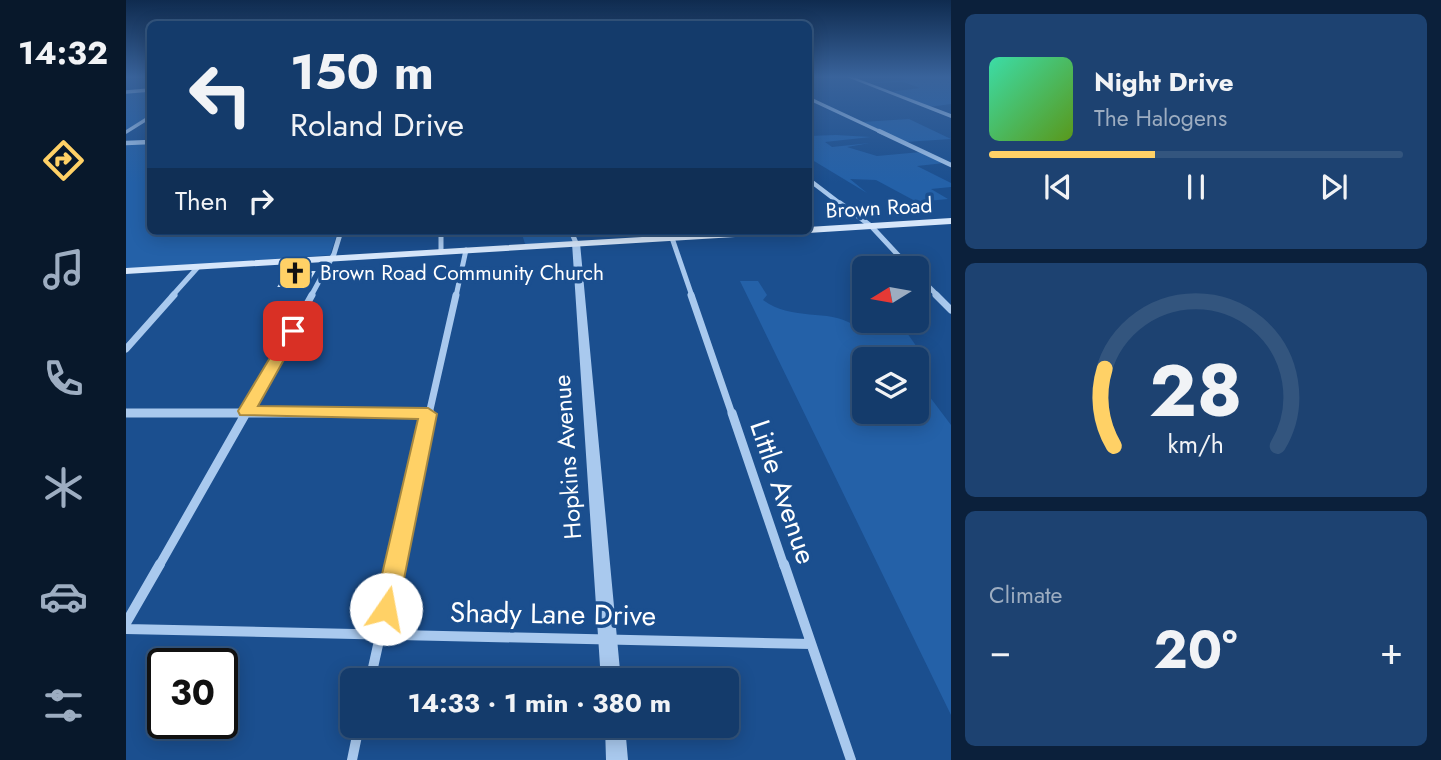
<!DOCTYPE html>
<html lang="en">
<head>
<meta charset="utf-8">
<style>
  :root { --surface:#143b6b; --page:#1d4271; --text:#f1f3f6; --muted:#9dadc1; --line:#33557e; --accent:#ffd166 }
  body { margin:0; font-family:Jost,sans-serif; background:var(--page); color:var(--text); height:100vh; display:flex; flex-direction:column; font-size:26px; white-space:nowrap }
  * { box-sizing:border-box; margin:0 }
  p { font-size:23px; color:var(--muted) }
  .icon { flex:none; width:38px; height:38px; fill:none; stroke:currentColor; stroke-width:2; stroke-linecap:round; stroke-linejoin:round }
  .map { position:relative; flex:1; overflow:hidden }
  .sheet { display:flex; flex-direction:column; gap:14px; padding:14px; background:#0b203b; width:490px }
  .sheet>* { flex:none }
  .banner { position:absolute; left:21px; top:21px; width:665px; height:214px; border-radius:10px; box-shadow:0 4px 18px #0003,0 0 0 2px var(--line); background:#143b6b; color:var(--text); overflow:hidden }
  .needle { width:46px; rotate:259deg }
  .controls { position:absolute; left:726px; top:256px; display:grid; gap:14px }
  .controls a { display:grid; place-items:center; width:77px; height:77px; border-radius:10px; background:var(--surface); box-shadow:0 4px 18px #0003,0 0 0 2px var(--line); font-size:35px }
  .speed { position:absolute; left:21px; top:648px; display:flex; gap:14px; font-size:35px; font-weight:700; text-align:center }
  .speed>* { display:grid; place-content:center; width:91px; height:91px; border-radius:50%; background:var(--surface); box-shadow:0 4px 18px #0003,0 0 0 2px var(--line); line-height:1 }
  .speed .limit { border:4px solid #111; border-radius:10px; background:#fff; color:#111 }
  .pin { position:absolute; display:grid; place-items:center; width:60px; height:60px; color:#fff; margin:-30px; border-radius:14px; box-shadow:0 4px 10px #0006 }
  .me { position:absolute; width:77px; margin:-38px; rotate:12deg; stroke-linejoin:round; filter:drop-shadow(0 0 5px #0008) }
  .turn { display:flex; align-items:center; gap:24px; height:147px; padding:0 28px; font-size:32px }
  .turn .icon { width:91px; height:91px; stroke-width:2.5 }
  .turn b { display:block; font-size:49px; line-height:60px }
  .then { display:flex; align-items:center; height:66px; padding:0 28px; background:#0003; gap:14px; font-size:26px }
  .big { font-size:52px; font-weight:700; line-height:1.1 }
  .sheet .card { flex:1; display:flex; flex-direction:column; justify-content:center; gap:10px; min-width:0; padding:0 24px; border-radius:10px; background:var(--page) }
  .sheet .dial { align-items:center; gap:0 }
  .dial svg { height:182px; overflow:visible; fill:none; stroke:var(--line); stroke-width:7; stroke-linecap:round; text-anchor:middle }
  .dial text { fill:var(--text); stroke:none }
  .song { display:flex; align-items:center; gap:21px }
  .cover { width:84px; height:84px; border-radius:10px; background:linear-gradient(135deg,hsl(160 70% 55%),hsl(90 70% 35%)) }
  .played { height:7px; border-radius:4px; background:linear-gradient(90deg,var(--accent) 40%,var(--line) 40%) }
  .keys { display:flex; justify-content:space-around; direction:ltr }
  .heat { display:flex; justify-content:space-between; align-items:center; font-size:38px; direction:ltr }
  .trip { position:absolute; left:214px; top:668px; width:399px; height:70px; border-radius:10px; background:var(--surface); box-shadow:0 4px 18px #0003,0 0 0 2px var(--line); font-weight:700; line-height:70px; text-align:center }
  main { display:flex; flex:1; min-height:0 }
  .dock { display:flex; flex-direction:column; width:126px; justify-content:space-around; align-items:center; background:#08182b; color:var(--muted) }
  .dock .icon { width:49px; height:49px }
  .dock .current { color:var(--accent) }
  .dock b { font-size:32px; color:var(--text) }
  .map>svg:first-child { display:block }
  .green { fill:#2461a8 }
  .building { fill:#2a66ad; stroke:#cfe3fa; stroke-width:2 }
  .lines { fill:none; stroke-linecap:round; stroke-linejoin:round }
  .minor-far5 { stroke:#a9c9ee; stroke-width:3.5 }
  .minor-far4 { stroke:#a9c9ee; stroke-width:4.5 }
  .minor-far3 { stroke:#a9c9ee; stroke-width:5 }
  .minor-far2 { stroke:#a9c9ee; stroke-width:7 }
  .minor-far1 { stroke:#a9c9ee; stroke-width:9 }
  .minor { stroke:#a9c9ee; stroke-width:10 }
  .tertiary { fill:#a9c9ee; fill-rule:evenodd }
  .secondary { fill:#d6e6fa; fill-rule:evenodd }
  .route { fill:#ffd166; stroke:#a68842; stroke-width:2 }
  .labels { text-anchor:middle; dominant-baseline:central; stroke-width:7; stroke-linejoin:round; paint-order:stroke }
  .far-street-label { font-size:21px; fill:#fff; stroke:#1b4f8f }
  .far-poi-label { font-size:21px; fill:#fff; stroke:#1b4f8f; text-anchor:start }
  .street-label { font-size:24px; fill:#fff; stroke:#1b4f8f }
  .near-street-label { font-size:28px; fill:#fff; stroke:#1b4f8f }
</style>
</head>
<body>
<main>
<nav class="dock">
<b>14:32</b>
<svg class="icon current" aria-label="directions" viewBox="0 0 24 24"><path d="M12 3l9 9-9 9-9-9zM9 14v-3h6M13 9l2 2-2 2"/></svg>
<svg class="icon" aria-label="music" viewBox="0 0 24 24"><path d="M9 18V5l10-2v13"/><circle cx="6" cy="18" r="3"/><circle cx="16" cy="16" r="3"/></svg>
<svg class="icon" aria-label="phone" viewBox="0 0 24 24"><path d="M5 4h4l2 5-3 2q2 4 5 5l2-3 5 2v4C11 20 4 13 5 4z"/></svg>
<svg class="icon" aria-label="climate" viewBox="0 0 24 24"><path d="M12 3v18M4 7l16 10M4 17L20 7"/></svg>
<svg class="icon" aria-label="car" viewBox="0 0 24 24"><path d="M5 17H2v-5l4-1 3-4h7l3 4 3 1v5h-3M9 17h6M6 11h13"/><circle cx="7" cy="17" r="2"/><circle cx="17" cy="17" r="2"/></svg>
<svg class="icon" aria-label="filters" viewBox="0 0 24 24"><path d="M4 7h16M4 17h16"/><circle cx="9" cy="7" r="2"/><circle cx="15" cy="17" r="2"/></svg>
</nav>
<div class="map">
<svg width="825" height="760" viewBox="0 0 825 760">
  <rect width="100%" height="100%" fill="#1b4f8f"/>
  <!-- green -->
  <path class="green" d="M773,77H825V104L803,107L763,92L794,88L777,82L741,83L780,80Z
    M24,91V116L0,130V92Z
    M783,119L825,139L779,142L736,122Z
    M710,135L745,137L699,142L706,147L744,143L721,147L751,156L795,152L818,163L791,166L825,183V187L805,189L822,199L791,202L750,180L724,179L741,193L683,158L682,136Z
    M24,143V231H212L204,255L0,270V144Z
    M395,231H444L449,243L400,247Z
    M614,281H632L641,295L637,300C667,322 701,308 728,325L766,320L760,324L762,327L779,330L793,350H769L775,359H738V411H791V380L825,425V715Z"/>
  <!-- building -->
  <path class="building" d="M177,272H188L180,286H153L158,278H174Z"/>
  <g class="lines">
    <!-- minor-far5 -->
    <path class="minor-far5" d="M0,92L24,90
      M682,98L757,133
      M0,132L24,117"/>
    <!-- minor-far4 -->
    <path class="minor-far4" d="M753,131L825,165
      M0,143L24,142
      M682,179L716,205"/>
    <!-- minor-far3 -->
    <path class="minor-far3" d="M714,203L745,226L784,268
      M315,231V252
      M445,231L450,243
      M546,238L566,296
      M791,275L812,296
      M46,296L72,267
      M185,296L208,254L215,231
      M330,296L340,250"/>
    <!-- minor-far2 -->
    <path class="minor-far2" d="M565,295L606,414
      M810,295L825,310
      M0,349L48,295
      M0,413H302
      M119,414L186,295
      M303,414L330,295"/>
    <!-- minor-far1 -->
    <path class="minor-far1" d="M0,413H302
      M606,413L658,566
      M33,566L120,413
      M270,566L304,413"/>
    <!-- minor -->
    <path class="minor" d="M658,564L725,760
      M0,623L34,564
      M0,629L685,644
      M244,681L270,564
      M226,760L233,726"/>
    <!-- tertiary -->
    <path class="tertiary" d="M721,77H727L825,114V118Z
      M450,240L454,243L495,681H475L446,243Z
      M479,726H499L502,760H480Z"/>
    <!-- secondary -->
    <path class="secondary" d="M825,218V224L682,233L678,231H682V227Z
      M617,231H664L660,234L0,274V268Z"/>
  </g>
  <!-- sky -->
  <linearGradient id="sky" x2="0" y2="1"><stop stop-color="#0f2b4f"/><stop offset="0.42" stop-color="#39639b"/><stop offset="1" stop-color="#39639b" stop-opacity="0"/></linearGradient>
  <rect width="825" height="183" fill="url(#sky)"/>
  <!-- route -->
  <path class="route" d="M167,326L174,331L132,406L302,408L311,414L272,609L268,616L260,619L252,616L248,609L292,419L114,415L112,411L160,331Z"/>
  <!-- icons -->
  <defs>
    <g id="church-square" transform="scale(1.75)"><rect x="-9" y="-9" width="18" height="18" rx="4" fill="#ffd166" stroke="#1b4f8f"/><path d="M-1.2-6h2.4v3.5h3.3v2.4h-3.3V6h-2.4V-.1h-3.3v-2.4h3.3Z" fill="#111"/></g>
  </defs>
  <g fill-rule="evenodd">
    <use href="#church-square" x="169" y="273"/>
  </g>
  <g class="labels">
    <!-- far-street labels -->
    <g class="far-street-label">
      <text transform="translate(753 208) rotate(-3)">Brown Road</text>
    </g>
    <!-- far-poi labels -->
    <g class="far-poi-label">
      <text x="194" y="273">Brown Road Community Church</text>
    </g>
    <!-- street labels -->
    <g class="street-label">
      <text transform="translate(441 457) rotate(-94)">Hopkins Avenue</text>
    </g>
    <!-- near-street labels -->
    <g class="near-street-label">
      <text transform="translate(657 492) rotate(71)">Little Avenue</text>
      <text transform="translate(427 614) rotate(1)">Shady Lane Drive</text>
    </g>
  </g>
</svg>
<div class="controls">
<a><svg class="needle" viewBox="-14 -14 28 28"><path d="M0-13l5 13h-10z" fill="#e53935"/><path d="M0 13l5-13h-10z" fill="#9dadc1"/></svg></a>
<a><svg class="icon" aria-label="layers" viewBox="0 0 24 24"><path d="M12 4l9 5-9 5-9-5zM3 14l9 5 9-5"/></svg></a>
</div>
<div class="speed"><div class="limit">30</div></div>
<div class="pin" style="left:167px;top:331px;background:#d93025"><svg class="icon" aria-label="arrive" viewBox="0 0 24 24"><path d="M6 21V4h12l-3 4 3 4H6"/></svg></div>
<svg class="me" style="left:260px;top:609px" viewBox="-20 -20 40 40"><circle r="19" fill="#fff"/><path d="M0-13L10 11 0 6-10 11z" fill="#ffd166"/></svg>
<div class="trip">14:33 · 1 min · 380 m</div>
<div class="banner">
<div class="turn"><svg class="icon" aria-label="left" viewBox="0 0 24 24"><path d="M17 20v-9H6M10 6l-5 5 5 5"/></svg><div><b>150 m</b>Roland Drive</div></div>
<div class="then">Then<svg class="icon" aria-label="right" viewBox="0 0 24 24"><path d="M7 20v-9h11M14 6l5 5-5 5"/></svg></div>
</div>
</div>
<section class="sheet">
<div class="card">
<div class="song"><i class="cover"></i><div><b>Night Drive</b><p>The Halogens</p></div></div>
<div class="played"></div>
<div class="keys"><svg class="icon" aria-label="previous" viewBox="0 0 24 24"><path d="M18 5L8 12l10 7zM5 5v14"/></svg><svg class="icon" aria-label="pause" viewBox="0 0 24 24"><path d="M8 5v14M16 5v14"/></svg><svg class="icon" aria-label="next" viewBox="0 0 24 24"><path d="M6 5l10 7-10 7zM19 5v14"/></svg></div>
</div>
<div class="card dial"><svg viewBox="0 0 100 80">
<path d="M14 69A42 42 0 1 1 86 69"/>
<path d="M14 69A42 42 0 0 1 10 35" stroke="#ffd166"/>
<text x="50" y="56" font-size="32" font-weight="700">28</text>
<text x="50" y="72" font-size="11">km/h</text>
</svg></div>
<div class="card"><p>Climate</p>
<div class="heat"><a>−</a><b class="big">20°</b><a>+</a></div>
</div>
</section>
</main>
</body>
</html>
